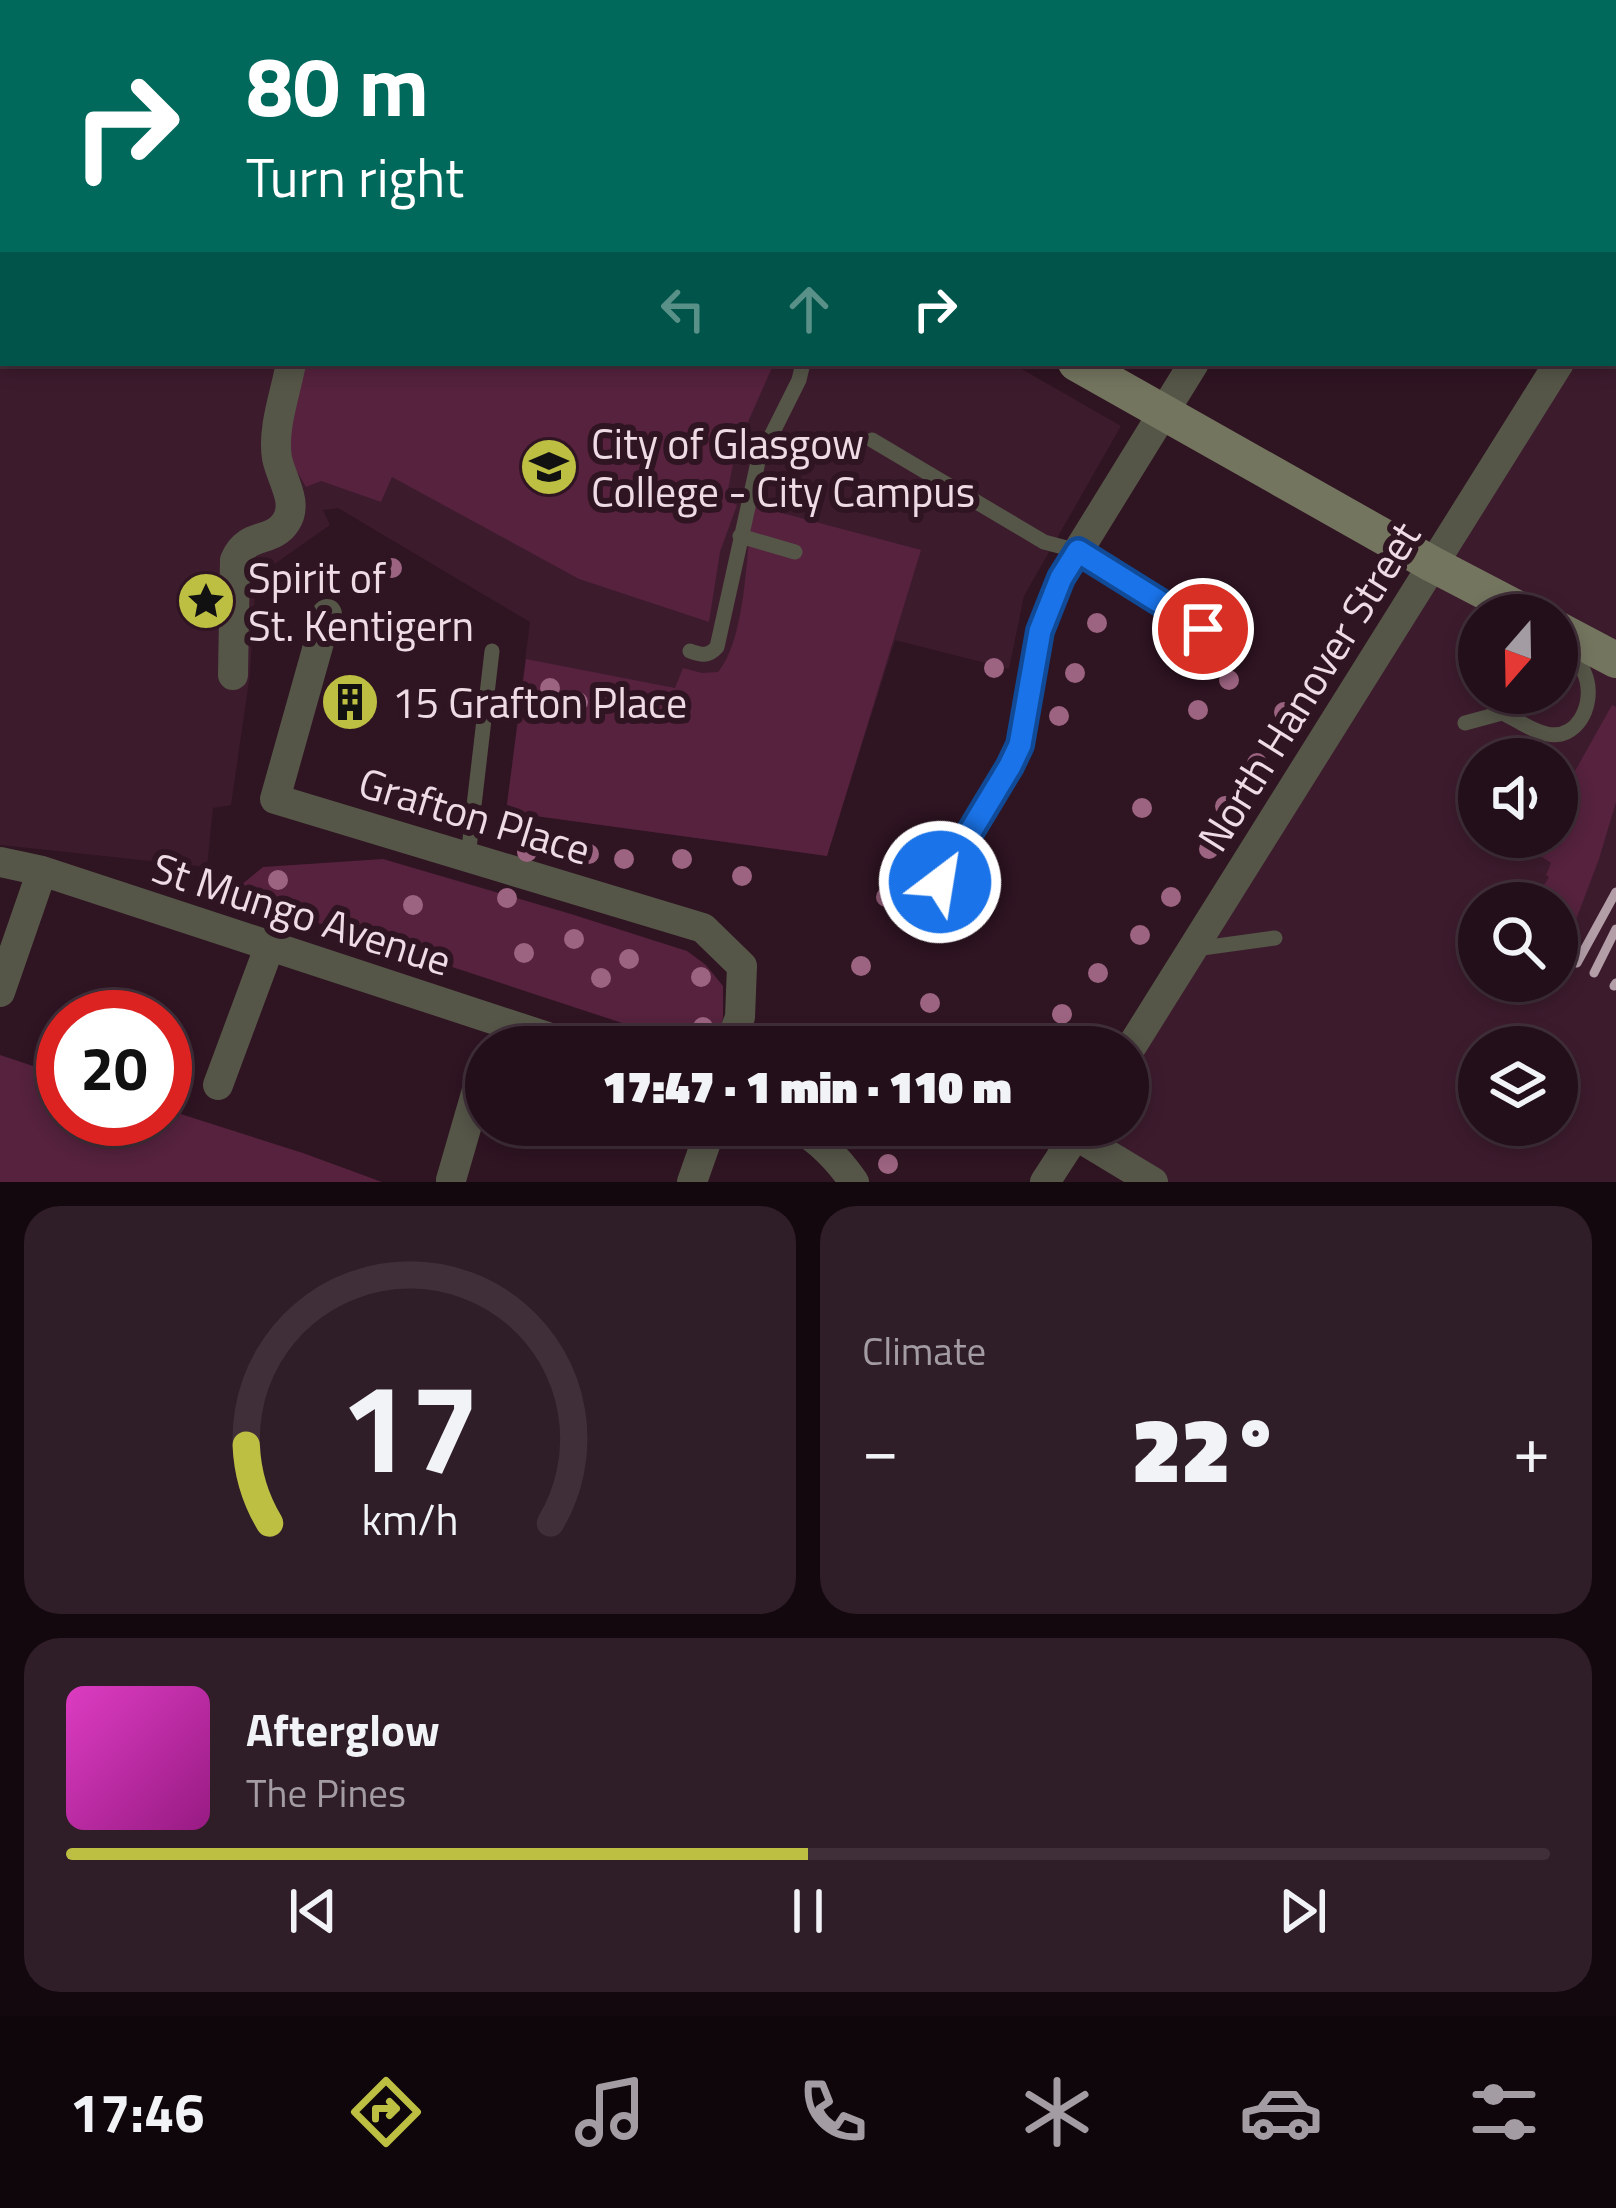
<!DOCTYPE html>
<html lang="en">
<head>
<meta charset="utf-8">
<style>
  :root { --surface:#230f1a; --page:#2f1d27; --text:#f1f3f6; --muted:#a39ca2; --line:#402f39; --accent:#bdbf43 }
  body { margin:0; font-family:"Titillium Web",sans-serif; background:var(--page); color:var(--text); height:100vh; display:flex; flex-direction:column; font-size:45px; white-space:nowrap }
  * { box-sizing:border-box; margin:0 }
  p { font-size:39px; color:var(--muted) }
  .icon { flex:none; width:66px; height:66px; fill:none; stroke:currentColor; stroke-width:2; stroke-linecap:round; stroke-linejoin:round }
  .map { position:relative; height:1182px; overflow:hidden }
  .panel { display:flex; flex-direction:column; gap:24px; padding:24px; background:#13080e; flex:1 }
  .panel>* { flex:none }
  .banner { position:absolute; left:0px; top:0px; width:1617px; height:366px; box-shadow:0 6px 18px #0003,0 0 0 3px var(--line); background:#00695c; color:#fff; overflow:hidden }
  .needle { width:78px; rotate:200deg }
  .buttons { position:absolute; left:1458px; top:594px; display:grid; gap:24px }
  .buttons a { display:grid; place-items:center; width:120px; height:120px; border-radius:50%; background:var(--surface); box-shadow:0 6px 18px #0003,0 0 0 3px var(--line); font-size:60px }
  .speed { position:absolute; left:36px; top:990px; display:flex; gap:24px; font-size:60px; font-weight:700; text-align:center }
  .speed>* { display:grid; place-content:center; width:156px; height:156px; border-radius:50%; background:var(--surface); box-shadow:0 6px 18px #0003,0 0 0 3px var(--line); line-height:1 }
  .speed .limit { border:18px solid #d22; background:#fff; color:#111 }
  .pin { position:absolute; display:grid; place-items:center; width:102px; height:102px; color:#fff; margin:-51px; border:6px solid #fff; border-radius:50%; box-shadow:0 3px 12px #0007 }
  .me { position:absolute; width:132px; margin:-66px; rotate:31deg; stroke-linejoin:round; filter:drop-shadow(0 0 9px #0008) }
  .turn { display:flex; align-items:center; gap:42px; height:252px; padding:0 48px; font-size:54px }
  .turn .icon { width:156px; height:156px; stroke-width:2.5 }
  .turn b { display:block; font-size:84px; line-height:102px }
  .lanes { display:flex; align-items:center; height:114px; padding:0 48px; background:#0003; justify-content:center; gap:60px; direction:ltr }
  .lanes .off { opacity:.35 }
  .big { font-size:90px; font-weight:800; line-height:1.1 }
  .panel .tile { flex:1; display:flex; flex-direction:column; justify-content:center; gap:18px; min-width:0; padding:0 42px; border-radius:36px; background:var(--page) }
  .panel .dial { align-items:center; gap:0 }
  .dial svg { height:312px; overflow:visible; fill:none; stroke:var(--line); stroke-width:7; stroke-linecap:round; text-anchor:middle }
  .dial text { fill:var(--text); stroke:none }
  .song { display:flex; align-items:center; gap:36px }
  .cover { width:144px; height:144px; border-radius:18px; background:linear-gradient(135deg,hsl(310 70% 55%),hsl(310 70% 35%)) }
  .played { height:12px; border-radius:6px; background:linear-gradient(90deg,var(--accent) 50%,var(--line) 50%) }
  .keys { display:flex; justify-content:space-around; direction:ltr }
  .heat { display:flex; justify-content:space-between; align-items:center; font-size:66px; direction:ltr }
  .panel .tiles { flex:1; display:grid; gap:24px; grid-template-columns:1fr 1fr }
  .tile:last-child { grid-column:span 2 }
  .trip { position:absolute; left:465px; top:1026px; width:684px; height:120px; border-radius:60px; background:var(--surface); box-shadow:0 6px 18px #0003,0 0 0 3px var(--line); font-weight:800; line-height:120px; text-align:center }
  .dock { display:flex; height:192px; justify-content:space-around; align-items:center; background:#0e060a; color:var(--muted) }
  .dock .icon { width:84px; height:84px }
  .dock .on { color:var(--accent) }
  .dock b { font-size:54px; color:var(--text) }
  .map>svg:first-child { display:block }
  .built { fill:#3c1b2d; fill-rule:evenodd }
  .green { fill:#56223e }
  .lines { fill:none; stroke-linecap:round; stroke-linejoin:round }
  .lane { stroke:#555648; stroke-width:15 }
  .street { stroke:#555648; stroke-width:30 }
  .secondary { stroke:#74755f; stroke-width:36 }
  .rail { stroke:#b39ea8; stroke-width:9 }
  .tree { fill:#9c6481 }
  .route-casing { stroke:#114b97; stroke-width:30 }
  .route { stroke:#1a73e8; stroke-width:21 }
  .labels { text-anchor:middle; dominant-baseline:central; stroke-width:12; stroke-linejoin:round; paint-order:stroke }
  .poi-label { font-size:42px; fill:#eedbe4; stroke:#2f1422; text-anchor:start }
  .street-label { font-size:42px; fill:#eedbe4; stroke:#2f1422 }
</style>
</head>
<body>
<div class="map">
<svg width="1616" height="1182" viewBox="0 0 1616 1182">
  <rect width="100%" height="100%" fill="#2f1422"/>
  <!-- built -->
  <path class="built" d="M0,0L10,3H3V363H1011L1121,426L1024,596L1009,669L895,640L827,856L506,812L530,622L338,508L323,510L330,525L256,577L250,674L231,805L213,808L207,867L0,845Z
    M233,0H1138L1143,3H243Z
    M1616,271V1182H1155L1082,1125H1128V1051L1558,363H1614ZM1479,615H1557V693H1479ZM1479,759H1557V837H1479ZM1479,903H1557V981H1479ZM1479,1047H1557V1125H1479Z"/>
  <!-- green -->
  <path class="green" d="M303,363H774L736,449L726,500L737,505L720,552L709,622L579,579L392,477L381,502L321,481L306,487L286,453Z
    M752,505L921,550L827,856L506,812L526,659L675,688L683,668L702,673L718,672C746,640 747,549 752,505Z
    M1612,705L1616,707V802L1599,859L1563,954L1557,950V903H1533L1549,877L1546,875L1551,863L1530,849L1537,837H1557V803Z
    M383,859L571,914L687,951L706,965L723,986V1018L717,1047L689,1045L230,894L263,867Z
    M0,1055L63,1076V1119H165V1109L303,1153L382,1182H0Z"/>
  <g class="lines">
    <!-- lane -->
    <path class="lane" d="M895,0L900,3
      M931,3L933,0
      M872,440L1044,542L1078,551L1203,629
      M740,536L795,552
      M690,651C701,655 708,657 717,647L758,462L799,380L803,363
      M1465,723L1502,713C1517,719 1531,731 1547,734C1577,740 1593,707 1587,681C1584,668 1576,657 1570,645
      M468,857L492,651
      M941,882L1010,766L1020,745L1036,651L1047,609L1078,551
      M1195,949L1275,938"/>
    <!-- street -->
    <path class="street" d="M1176,0L1181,3
      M380,3L381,0
      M1415,3L1417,0
      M1614,275L1616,271
      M1078,551L1194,363
      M327,614L275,799L703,928L742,966L740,1017L729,1047
      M233,675L235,560C247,531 272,544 286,522C299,502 281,479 277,458C272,428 286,392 291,363
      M0,862L42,871L578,1047
      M0,992L42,871
      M1128,1052L1559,363
      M218,1085L270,945
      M793,1125C818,1138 838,1159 854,1182
      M1075,1135L1153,1182
      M451,1180L486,1059
      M692,1182L712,1125
      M1045,1182L1082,1125"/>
    <!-- secondary -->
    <path class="secondary" d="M98,0L108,3
      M1076,363L1432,564L1530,615
      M1557,629L1616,660"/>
    <!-- rail -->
    <path class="rail" d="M1614,171L1616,172
      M1577,963L1616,892
      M1594,973L1616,929
      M1614,986L1616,983"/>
  </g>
  <!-- trees -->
  <g class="tree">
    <circle cx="797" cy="464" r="10"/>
    <circle cx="392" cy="568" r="10"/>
    <circle cx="329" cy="582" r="10"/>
    <circle cx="1097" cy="623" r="10"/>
    <circle cx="994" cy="668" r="10"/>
    <circle cx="1075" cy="673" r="10"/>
    <circle cx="1229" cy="680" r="10"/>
    <circle cx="550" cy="688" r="10"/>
    <circle cx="578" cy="702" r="10"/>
    <circle cx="1198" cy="710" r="10"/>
    <circle cx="1284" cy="712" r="10"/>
    <circle cx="1059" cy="716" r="10"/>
    <circle cx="1257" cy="763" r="10"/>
    <circle cx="1225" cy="806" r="10"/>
    <circle cx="1142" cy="808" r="10"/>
    <circle cx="1209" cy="849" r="10"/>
    <circle cx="527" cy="852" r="10"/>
    <circle cx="589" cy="854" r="10"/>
    <circle cx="624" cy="859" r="10"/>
    <circle cx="682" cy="859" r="10"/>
    <circle cx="742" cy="876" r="10"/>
    <circle cx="278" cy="880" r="10"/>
    <circle cx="886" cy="897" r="10"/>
    <circle cx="1171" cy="897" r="10"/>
    <circle cx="507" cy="898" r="10"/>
    <circle cx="413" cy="905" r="10"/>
    <circle cx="1140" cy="935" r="10"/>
    <circle cx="574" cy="939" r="10"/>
    <circle cx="524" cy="953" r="10"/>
    <circle cx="629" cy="959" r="10"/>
    <circle cx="861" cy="966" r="10"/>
    <circle cx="1098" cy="973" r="10"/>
    <circle cx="701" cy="977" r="10"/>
    <circle cx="601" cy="978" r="10"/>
    <circle cx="930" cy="1003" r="10"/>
    <circle cx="1062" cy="1014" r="10"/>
    <circle cx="703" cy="1027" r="10"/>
    <circle cx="969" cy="1033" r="10"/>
    <circle cx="888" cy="1164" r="10"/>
  </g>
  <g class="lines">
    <!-- route casing -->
    <g class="route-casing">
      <path id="route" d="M940,882L1010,766L1020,745L1040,631L1061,578L1078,551L1203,629"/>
    </g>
    <!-- route -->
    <use href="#route" class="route"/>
  </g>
  <!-- icons -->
  <defs>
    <g id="university-disc" transform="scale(3)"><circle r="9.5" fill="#bdbf43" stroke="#2f1422"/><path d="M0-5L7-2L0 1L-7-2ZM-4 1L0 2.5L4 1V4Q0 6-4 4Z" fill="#111"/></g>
    <g id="sight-disc" transform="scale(3)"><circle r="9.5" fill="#bdbf43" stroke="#2f1422"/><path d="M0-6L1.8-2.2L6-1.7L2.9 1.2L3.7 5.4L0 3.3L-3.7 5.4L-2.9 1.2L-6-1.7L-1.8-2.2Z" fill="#111"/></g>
    <g id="building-disc" transform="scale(3)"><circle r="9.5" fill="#bdbf43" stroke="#2f1422"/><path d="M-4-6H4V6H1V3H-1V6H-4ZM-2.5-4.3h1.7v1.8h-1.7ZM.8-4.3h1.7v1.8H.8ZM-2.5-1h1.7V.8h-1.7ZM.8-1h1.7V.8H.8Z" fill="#111"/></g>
  </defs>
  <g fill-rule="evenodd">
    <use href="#university-disc" x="549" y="467"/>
    <use href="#sight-disc" x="206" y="601"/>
    <use href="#building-disc" x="350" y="702"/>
  </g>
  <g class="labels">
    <!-- poi labels -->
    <g class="poi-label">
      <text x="591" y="443">City of Glasgow<tspan x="591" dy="48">College - City Campus</tspan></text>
      <text x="248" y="577">Spirit of<tspan x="248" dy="48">St. Kentigern</tspan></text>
      <text x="392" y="702">15 Grafton Place</text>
    </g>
    <!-- street labels -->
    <g class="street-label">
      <text transform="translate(1308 686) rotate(-58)">North Hanover Street</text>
      <text transform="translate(475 815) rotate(17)">Grafton Place</text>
      <text transform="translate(302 913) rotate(18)">St Mungo Avenue</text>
    </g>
  </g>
</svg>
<div class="buttons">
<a><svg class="needle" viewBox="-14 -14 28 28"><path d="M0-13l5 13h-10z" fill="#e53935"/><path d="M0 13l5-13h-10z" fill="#a39ca2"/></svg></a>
<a><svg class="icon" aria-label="sound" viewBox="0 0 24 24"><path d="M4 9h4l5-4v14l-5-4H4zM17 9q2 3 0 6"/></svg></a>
<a><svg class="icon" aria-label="search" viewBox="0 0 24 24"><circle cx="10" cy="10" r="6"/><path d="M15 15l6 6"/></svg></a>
<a><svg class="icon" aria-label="layers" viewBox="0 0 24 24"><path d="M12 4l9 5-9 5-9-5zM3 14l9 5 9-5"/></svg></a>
</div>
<div class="speed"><div class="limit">20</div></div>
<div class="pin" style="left:1203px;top:629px;background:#d93025"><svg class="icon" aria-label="arrive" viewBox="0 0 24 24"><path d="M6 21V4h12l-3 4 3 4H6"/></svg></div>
<svg class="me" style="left:940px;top:882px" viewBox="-20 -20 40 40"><circle r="17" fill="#1a73e8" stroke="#fff" stroke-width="3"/><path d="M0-11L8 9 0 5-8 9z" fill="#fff"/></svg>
<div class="trip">17:47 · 1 min · 110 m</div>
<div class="banner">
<div class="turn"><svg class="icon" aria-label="right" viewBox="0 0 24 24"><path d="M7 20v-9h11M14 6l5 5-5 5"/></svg><div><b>80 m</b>Turn right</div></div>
<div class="lanes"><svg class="icon off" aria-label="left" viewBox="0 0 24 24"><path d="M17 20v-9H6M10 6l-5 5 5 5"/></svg><svg class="icon off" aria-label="ahead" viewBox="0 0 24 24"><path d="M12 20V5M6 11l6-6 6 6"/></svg><svg class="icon" aria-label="right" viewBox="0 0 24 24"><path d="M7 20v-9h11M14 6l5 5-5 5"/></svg></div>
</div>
</div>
<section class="panel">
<div class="tiles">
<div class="tile dial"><svg viewBox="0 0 100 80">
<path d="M14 69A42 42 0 1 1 86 69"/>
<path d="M14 69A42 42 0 0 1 8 49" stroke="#bdbf43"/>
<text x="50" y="56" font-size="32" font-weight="700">17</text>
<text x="50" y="72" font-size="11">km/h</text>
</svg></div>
<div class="tile"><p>Climate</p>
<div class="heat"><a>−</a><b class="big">22°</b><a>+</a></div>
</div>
<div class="tile">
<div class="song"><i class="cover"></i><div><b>Afterglow</b><p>The Pines</p></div></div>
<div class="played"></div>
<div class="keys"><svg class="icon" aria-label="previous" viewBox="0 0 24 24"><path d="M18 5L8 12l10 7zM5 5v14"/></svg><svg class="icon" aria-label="pause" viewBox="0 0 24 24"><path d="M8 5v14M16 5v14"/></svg><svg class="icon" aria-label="next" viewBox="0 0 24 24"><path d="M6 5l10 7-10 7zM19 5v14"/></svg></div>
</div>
</div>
</section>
<nav class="dock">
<b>17:46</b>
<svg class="icon on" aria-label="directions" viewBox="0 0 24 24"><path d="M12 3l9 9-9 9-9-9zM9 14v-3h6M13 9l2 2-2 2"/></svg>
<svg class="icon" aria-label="music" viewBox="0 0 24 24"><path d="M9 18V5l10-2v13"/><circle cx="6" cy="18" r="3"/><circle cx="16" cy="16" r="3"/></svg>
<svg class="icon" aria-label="phone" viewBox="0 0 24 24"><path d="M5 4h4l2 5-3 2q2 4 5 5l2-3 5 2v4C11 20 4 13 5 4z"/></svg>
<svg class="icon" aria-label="climate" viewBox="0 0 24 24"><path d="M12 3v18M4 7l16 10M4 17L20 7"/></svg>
<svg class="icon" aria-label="car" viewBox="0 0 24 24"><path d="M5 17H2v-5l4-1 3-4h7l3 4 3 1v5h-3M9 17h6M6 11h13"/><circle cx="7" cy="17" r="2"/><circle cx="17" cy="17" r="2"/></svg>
<svg class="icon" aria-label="filters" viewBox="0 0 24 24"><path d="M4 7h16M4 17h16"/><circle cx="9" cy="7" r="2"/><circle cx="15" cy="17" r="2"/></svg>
</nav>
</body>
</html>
